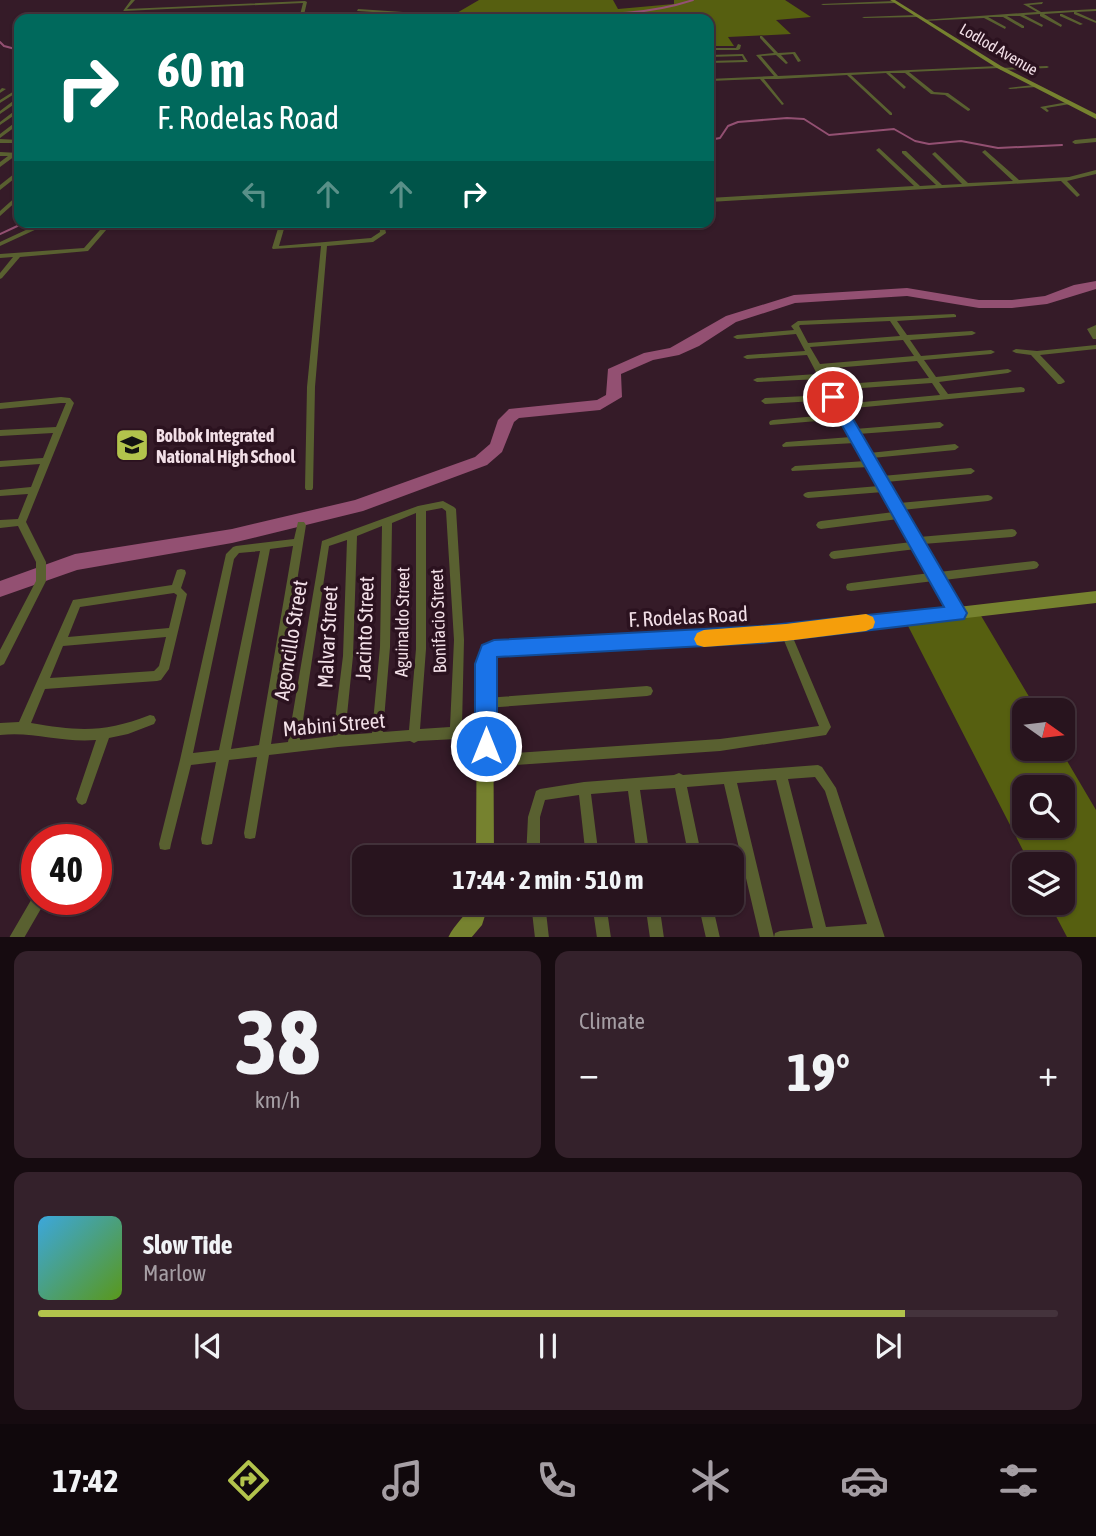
<!DOCTYPE html>
<html lang="en">
<head>
<meta charset="utf-8">
<style>
  :root { --surface:#28141e; --page:#34212b; --text:#f1f3f6; --muted:#a59ea4; --line:#44333c; --accent:#b2c34c }
  body { margin:0; font-family:"Asap Condensed",sans-serif; background:var(--page); color:var(--text); height:100vh; display:flex; flex-direction:column; font-size:26px; white-space:nowrap }
  * { box-sizing:border-box; margin:0 }
  p { font-size:23px; color:var(--muted) }
  .icon { flex:none; width:38px; height:38px; fill:none; stroke:currentColor; stroke-width:2; stroke-linecap:round; stroke-linejoin:round }
  .map { position:relative; height:937px; overflow:hidden }
  .drawer { display:flex; flex-direction:column; gap:14px; padding:14px; background:#160b10; flex:1 }
  .drawer>* { flex:none }
  .top-card { position:absolute; left:14px; top:14px; width:700px; height:214px; border-radius:14px; box-shadow:0 2px 5px #0004,0 0 0 2px var(--line); background:#00695c; color:#fff; overflow:hidden }
  .needle { width:46px; rotate:104deg }
  .controls { position:absolute; left:1012px; top:698px; display:grid; gap:14px }
  .controls a { display:grid; place-items:center; width:63px; height:63px; border-radius:14px; background:var(--surface); box-shadow:0 2px 5px #0004,0 0 0 2px var(--line); font-size:35px }
  .speed { position:absolute; left:21px; top:824px; display:flex; gap:14px; font-size:35px; font-weight:700; text-align:center }
  .speed>* { display:grid; place-content:center; width:91px; height:91px; border-radius:50%; background:var(--surface); box-shadow:0 2px 5px #0004,0 0 0 2px var(--line); line-height:1 }
  .speed .limit { border:10px solid #d22; background:#fff; color:#111 }
  .pin { position:absolute; display:grid; place-items:center; width:60px; height:60px; color:#fff; margin:-30px; border:4px solid #fff; border-radius:50%; box-shadow:0 2px 7px #0007 }
  .me { position:absolute; width:77px; margin:-38px; rotate:0deg; stroke-linejoin:round; filter:drop-shadow(0 0 5px #0008) }
  .turn { display:flex; align-items:center; gap:24px; height:147px; padding:0 28px; font-size:32px }
  .turn .icon { width:91px; height:91px; stroke-width:2.5 }
  .turn b { display:block; font-size:49px; line-height:60px }
  .lanes { display:flex; align-items:center; height:66px; padding:0 28px; background:#0003; justify-content:center; gap:35px; direction:ltr }
  .lanes .off { opacity:.35 }
  .big { font-size:52px; font-weight:700; line-height:1.1 }
  .drawer .widget { flex:1; display:flex; flex-direction:column; justify-content:center; gap:10px; min-width:0; padding:0 24px; border-radius:14px; background:var(--page) }
  .drawer .dial { align-items:center; gap:0 }
  .dial b { font-size:91px; line-height:1 }
  .song { display:flex; align-items:center; gap:21px }
  .cover { width:84px; height:84px; border-radius:10px; background:linear-gradient(135deg,hsl(200 70% 55%),hsl(90 70% 35%)) }
  .played { height:7px; border-radius:4px; background:linear-gradient(90deg,var(--accent) 85%,var(--line) 85%) }
  .keys { display:flex; justify-content:space-around; direction:ltr }
  .heat { display:flex; justify-content:space-between; align-items:center; font-size:38px; direction:ltr }
  .drawer .tiles { flex:1; display:grid; gap:14px; grid-template-columns:1fr 1fr }
  .widget:last-child { grid-column:span 2 }
  .trip { position:absolute; left:352px; top:845px; width:392px; height:70px; border-radius:14px; background:var(--surface); box-shadow:0 2px 5px #0004,0 0 0 2px var(--line); font-weight:700; line-height:70px; text-align:center }
  .menu { display:flex; height:112px; justify-content:space-around; align-items:center; background:#10080c; color:var(--muted) }
  .menu .icon { width:49px; height:49px }
  .menu .on { color:var(--accent) }
  .menu b { font-size:32px; color:var(--text) }
  .map>svg:first-child { display:block }
  .forest { fill:#565f10; fill-rule:evenodd }
  .lines { fill:none; stroke-linecap:round; stroke-linejoin:round }
  .stream { stroke:#935072; stroke-width:2 }
  .river { fill:#935072; fill-rule:evenodd }
  .street { fill:#596030; fill-rule:evenodd }
  .secondary { fill:#76822f; fill-rule:evenodd }
  .route { fill:#1a73e8; stroke:#114b97; stroke-width:2 }
  .slow { fill:#f59e0b }
  .labels { text-anchor:middle; dominant-baseline:central; stroke-width:7; stroke-linejoin:round; paint-order:stroke }
  .far-street-label { font-size:16px; fill:#f2dfe7; stroke:#2b121f }
  .poi-label { font-size:18px; font-weight:bold; fill:#f2dfe7; stroke:#2b121f; text-anchor:start }
  .street-label { font-size:18px; fill:#f2dfe7; stroke:#2b121f }
  .near-street-label { font-size:21px; fill:#f2dfe7; stroke:#2b121f }
</style>
</head>
<body>
<div class="map">
<svg width="1096" height="938" viewBox="0 0 1096 938">
  <rect width="100%" height="100%" fill="#351b28"/>
  <!-- forest -->
  <path class="forest" d="M479,0H613L618,9L674,4V0H785L811,17L776,20L791,34L728,37L734,46H709V19H498L455,14Z
    M980,614L1037,710H1024V749H1060L1096,810V937H1067L1049,903H1062V864H1030L907,624ZM1024,788H1062V826H1024Z"/>
  <g class="lines">
    <!-- stream -->
    <path class="stream" d="M465,19C544,5 614,26 693,0
      M0,42L4,46L19,50
      M709,140L720,138L728,126L738,122L787,118L804,119L829,135L894,129L915,141L929,144L961,141L998,148L1062,145
      M0,234L26,222"/>
    <!-- river -->
    <path class="river" d="M1096,281V289L1047,304L1012,308H979L907,296L795,303L736,322L699,346L679,355L653,360L621,374L622,397L600,410L519,418L514,422L502,452L487,465L363,511L232,543L77,570L0,597V581L75,554L232,529L355,500L475,457L490,444L498,420L509,409L597,400L606,395L608,369L644,353L670,348L726,316L794,295L907,288L979,300H1012L1045,296L1074,285Z"/>
    <!-- street -->
    <path class="street" d="M131,0H135L127,9L305,1L307,2L303,19H299L303,3L123,11Z
      M895,1L896,3L823,5L821,4Z
      M1043,2L1042,4L1029,5L1041,12L1096,9V11L1076,12L1096,21V23L1074,14V12L1044,14L1062,25L1061,27L1040,16V14L1024,15L1043,25L1042,27L1020,16H1007L1024,26V28H1022L1003,17H988L1006,27L1005,29L984,18L924,21L922,20L1037,12L1023,4Z
      M358,9L493,18L495,19H480L357,11Z
      M1060,14H1062L1083,24L1080,25L1060,16Z
      M917,15L918,17L864,18L862,17Z
      M760,36H762L778,53L795,52L801,61L798,62L793,54L781,55L788,63L786,64L776,55L761,56L778,76L999,66L1001,68L1047,66L1049,67L1047,68L1001,70L999,68L909,72L934,92L948,93L970,109V110L968,111L945,95L931,94L905,73H890L906,87L904,89L886,73L851,75L892,113V115H890L847,75L778,79H764L784,104L782,105L760,79L709,81V79L774,76L756,55L774,53L760,38Z
      M738,44L741,45L740,49L738,50H709V48H736Z
      M743,54L748,62L709,63V61L744,60L742,56L709,57V55Z
      M1034,85L1036,87L1010,89L1008,88Z
      M2,88L6,89L0,93V90Z
      M19,88V91L0,103V100Z
      M17,98H19V101L0,114V111Z
      M1068,102L1070,103V104L1046,108L1049,111L1047,112L1040,107Z
      M17,109H19V112L0,125V122Z
      M17,121H19V124L0,138V134Z
      M1096,138V142L1075,144L1072,142L1075,140Z
      M0,139L19,140V143H0Z
      M879,148L920,186L936,185L902,153V151H906L942,185L962,184L932,154L935,152L968,183L1013,181L983,153L982,152L985,150L1019,180L1069,177L1096,170V174L1067,181L1080,195L1077,197L1061,181L709,202V198L914,186L877,151L876,150Z
      M0,152L19,153V157L15,156L0,167V162L8,156H0Z
      M19,170V175L0,190V185Z
      M19,194V199L0,216V211Z
      M43,222H52L0,246V242Z
      M107,222H113L88,251L20,257L2,278L0,279V273L13,257L0,258V254L84,248Z
      M280,222H286L279,246L371,238L380,232L379,223L386,222L384,224L386,233L373,242L327,246L315,387L313,488L312,490H306L305,488L307,387L321,246L273,249L272,248Z
      M954,314L956,315V317L897,321L907,335L972,331L976,333L972,335L910,340L921,356L991,350L995,352L991,354L924,360L936,377L1008,369L1012,371L1008,373L939,382L948,394L1021,387L1024,388L1025,390L1024,392L844,409L855,429L940,422L944,425L940,428L858,434L869,453L955,444L959,447L955,450L872,458L882,476L971,468L975,471L971,474L886,482L899,503L988,495L991,496L993,498L991,500L988,501L902,510L919,537L1012,529L1015,530L1017,533L1015,536L1012,537L923,544L939,572L1034,561L1037,562L1039,565L1037,568L1034,569L944,580L963,613L962,616L958,617L954,616L934,581L851,591L847,590L846,587L847,584L851,583L930,573L916,549L834,559L831,558L829,555L831,552L834,551L912,542L898,519L821,529L818,528L816,525L818,522L821,521L894,512L883,492L808,498L805,497L803,495L805,493L808,492L879,486L869,467L792,471L791,469L795,466L865,461L855,443L783,447L782,445L786,442L851,437L841,419L770,425L769,423L770,421L773,420L839,414L831,400L765,404L761,401L765,398L828,395L820,379L757,382L753,380L757,378L817,374L807,355L747,359L743,357L747,355L805,351L796,334L737,339L733,337L737,335L794,330L791,326L798,321ZM890,321L900,336L808,343L799,326L800,325ZM903,340L914,356L820,364L810,347ZM917,361L929,378L831,385L822,369ZM932,383L940,395L841,404L834,390Z
      M1096,325V339H1093L1087,329Z
      M1096,345V349L1040,355L1064,380L1065,382L1061,384H1058L1031,355L1016,353L1012,351L1016,349L1037,351Z
      M61,397L70,398L74,403L26,522L46,562V581L4,664L0,666V650L36,581V562L18,526L0,528V520L18,519L28,494L0,496V490L31,487L40,464L0,467V461L43,458L53,433L0,436V430L56,427L66,403H61L0,409V403Z
      M443,501L454,507L456,509L464,640L462,726L485,724L489,726L491,730L489,734L456,739L418,741L414,743L410,741L338,747L269,755L256,833L255,838L250,839L245,838L244,833L257,757L229,760L213,839L212,844L207,845L202,844L201,839L216,762L191,765L171,844L170,849L165,850L160,849L159,844L180,760L226,554L233,547L236,546L294,539L298,522H304L306,525L271,744L288,742L322,541L418,506ZM442,508L446,511L454,640L450,727L420,729L426,649V511ZM416,513V649L409,730L383,732L390,647L392,523ZM382,526L380,647L372,733L345,735L353,656L357,536ZM347,540L343,656L333,736L300,740L329,546ZM293,546L259,745L231,749L270,549ZM260,551L219,750L193,753L234,559L239,553Z
      M181,569L185,570L186,573L181,588L187,594L169,669L161,680L157,681L45,689L31,723C78,731 104,733 150,715L154,716L156,720L154,724L128,734L109,738L86,803L82,805L78,803L76,799L96,740C62,743 33,731 0,735V723L19,722L73,600L172,585L177,570ZM174,593L177,595L169,628L68,637L80,607ZM166,637L159,666L154,671L50,678L63,646Z
      M786,628L790,630L791,633L831,727L826,735L720,751L487,767L483,765L481,761L483,757L487,755L720,739L819,726L781,633L782,630Z
      M647,686L651,687L653,691L651,695L647,696L486,708L482,707L480,703L482,699L486,698Z
      M818,765L822,767L836,788L885,938H760L724,784L687,787L702,858H689L675,788L640,790L650,858H637L628,791L591,794L599,858H586L579,795L545,800L540,817V858H526L528,817L536,791L540,789L584,782L674,775L679,773L683,775ZM815,777L825,791L867,924L826,927L788,779ZM776,780L813,928L780,931L775,933L774,937L737,783Z
      M37,894V900H46L24,938H9L34,895Z
      M531,903H545L549,938H535Z
      M592,903H606L611,938H597Z
      M645,903H659L664,938H650Z
      M698,903H712L720,938H706Z"/>
    <!-- secondary -->
    <path class="secondary" d="M890,0H895L1001,66L1096,114V119L997,68Z
      M1096,591V603L786,639L498,655L494,659L493,670L494,858H476L477,670C479,657 481,647 494,642L786,627Z
      M471,903H489L482,925L471,938H448C454,924 466,917 471,903Z"/>
  </g>
  <!-- route -->
  <path class="route" d="M833,392L840,397L964,608L967,613L964,619L761,643L497,657V746L493,753L486,756L478,753L475,746V664L482,645L494,640L761,626L944,607L826,397Z"/>
  <!-- slow -->
  <path class="slow" d="M866,614L873,617L875,622L873,628L866,631L786,641L704,647L697,645L694,639L697,633L704,630L786,624Z"/>
  <!-- icons -->
  <defs>
    <g id="school-square" transform="scale(1.75)"><rect x="-9" y="-9" width="18" height="18" rx="4" fill="#b2c34c" stroke="#2b121f"/><path d="M0-5L7-2L0 1L-7-2ZM-4 1L0 2.5L4 1V4Q0 6-4 4Z" fill="#111"/></g>
  </defs>
  <g fill-rule="evenodd">
    <use href="#school-square" x="132" y="445"/>
  </g>
  <g class="labels">
    <!-- far-street labels -->
    <g class="far-street-label">
      <text transform="translate(999 49) rotate(30)">Lodlod Avenue</text>
    </g>
    <!-- poi labels -->
    <g class="poi-label">
      <text x="156" y="435">Bolbok Integrated<tspan x="156" dy="21">National High School</tspan></text>
    </g>
    <!-- street labels -->
    <g class="street-label">
      <text transform="translate(438 621) rotate(-92)">Bonifacio Street</text>
      <text transform="translate(402 622) rotate(-89)">Aguinaldo Street</text>
    </g>
    <!-- near-street labels -->
    <g class="near-street-label">
      <text transform="translate(688 616) rotate(-3)">F. Rodelas Road</text>
      <text transform="translate(364 628) rotate(-88)">Jacinto Street</text>
      <text transform="translate(327 637) rotate(-87)">Malvar Street</text>
      <text transform="translate(290 640) rotate(-81)">Agoncillo Street</text>
      <text transform="translate(334 724) rotate(-5)">Mabini Street</text>
    </g>
  </g>
</svg>
<div class="controls">
<a><svg class="needle" viewBox="-14 -14 28 28"><path d="M0-13l5 13h-10z" fill="#e53935"/><path d="M0 13l5-13h-10z" fill="#a59ea4"/></svg></a>
<a><svg class="icon" aria-label="search" viewBox="0 0 24 24"><circle cx="10" cy="10" r="6"/><path d="M15 15l6 6"/></svg></a>
<a><svg class="icon" aria-label="layers" viewBox="0 0 24 24"><path d="M12 4l9 5-9 5-9-5zM3 14l9 5 9-5"/></svg></a>
</div>
<div class="speed"><div class="limit">40</div></div>
<div class="pin" style="left:833px;top:397px;background:#d93025"><svg class="icon" aria-label="arrive" viewBox="0 0 24 24"><path d="M6 21V4h12l-3 4 3 4H6"/></svg></div>
<svg class="me" style="left:486px;top:746px" viewBox="-20 -20 40 40"><circle r="17" fill="#1a73e8" stroke="#fff" stroke-width="3"/><path d="M0-11L8 9 0 5-8 9z" fill="#fff"/></svg>
<div class="trip">17:44 · 2 min · 510 m</div>
<div class="top-card">
<div class="turn"><svg class="icon" aria-label="right" viewBox="0 0 24 24"><path d="M7 20v-9h11M14 6l5 5-5 5"/></svg><div><b>60 m</b>F. Rodelas Road</div></div>
<div class="lanes"><svg class="icon off" aria-label="left" viewBox="0 0 24 24"><path d="M17 20v-9H6M10 6l-5 5 5 5"/></svg><svg class="icon off" aria-label="ahead" viewBox="0 0 24 24"><path d="M12 20V5M6 11l6-6 6 6"/></svg><svg class="icon off" aria-label="ahead" viewBox="0 0 24 24"><path d="M12 20V5M6 11l6-6 6 6"/></svg><svg class="icon" aria-label="right" viewBox="0 0 24 24"><path d="M7 20v-9h11M14 6l5 5-5 5"/></svg></div>
</div>
</div>
<section class="drawer">
<div class="tiles">
<div class="widget dial"><b>38</b><p>km/h</p></div>
<div class="widget"><p>Climate</p>
<div class="heat"><a>−</a><b class="big">19°</b><a>+</a></div>
</div>
<div class="widget">
<div class="song"><i class="cover"></i><div><b>Slow Tide</b><p>Marlow</p></div></div>
<div class="played"></div>
<div class="keys"><svg class="icon" aria-label="previous" viewBox="0 0 24 24"><path d="M18 5L8 12l10 7zM5 5v14"/></svg><svg class="icon" aria-label="pause" viewBox="0 0 24 24"><path d="M8 5v14M16 5v14"/></svg><svg class="icon" aria-label="next" viewBox="0 0 24 24"><path d="M6 5l10 7-10 7zM19 5v14"/></svg></div>
</div>
</div>
</section>
<nav class="menu">
<b>17:42</b>
<svg class="icon on" aria-label="directions" viewBox="0 0 24 24"><path d="M12 3l9 9-9 9-9-9zM9 14v-3h6M13 9l2 2-2 2"/></svg>
<svg class="icon" aria-label="music" viewBox="0 0 24 24"><path d="M9 18V5l10-2v13"/><circle cx="6" cy="18" r="3"/><circle cx="16" cy="16" r="3"/></svg>
<svg class="icon" aria-label="phone" viewBox="0 0 24 24"><path d="M5 4h4l2 5-3 2q2 4 5 5l2-3 5 2v4C11 20 4 13 5 4z"/></svg>
<svg class="icon" aria-label="climate" viewBox="0 0 24 24"><path d="M12 3v18M4 7l16 10M4 17L20 7"/></svg>
<svg class="icon" aria-label="car" viewBox="0 0 24 24"><path d="M5 17H2v-5l4-1 3-4h7l3 4 3 1v5h-3M9 17h6M6 11h13"/><circle cx="7" cy="17" r="2"/><circle cx="17" cy="17" r="2"/></svg>
<svg class="icon" aria-label="filters" viewBox="0 0 24 24"><path d="M4 7h16M4 17h16"/><circle cx="9" cy="7" r="2"/><circle cx="15" cy="17" r="2"/></svg>
</nav>
</body>
</html>
